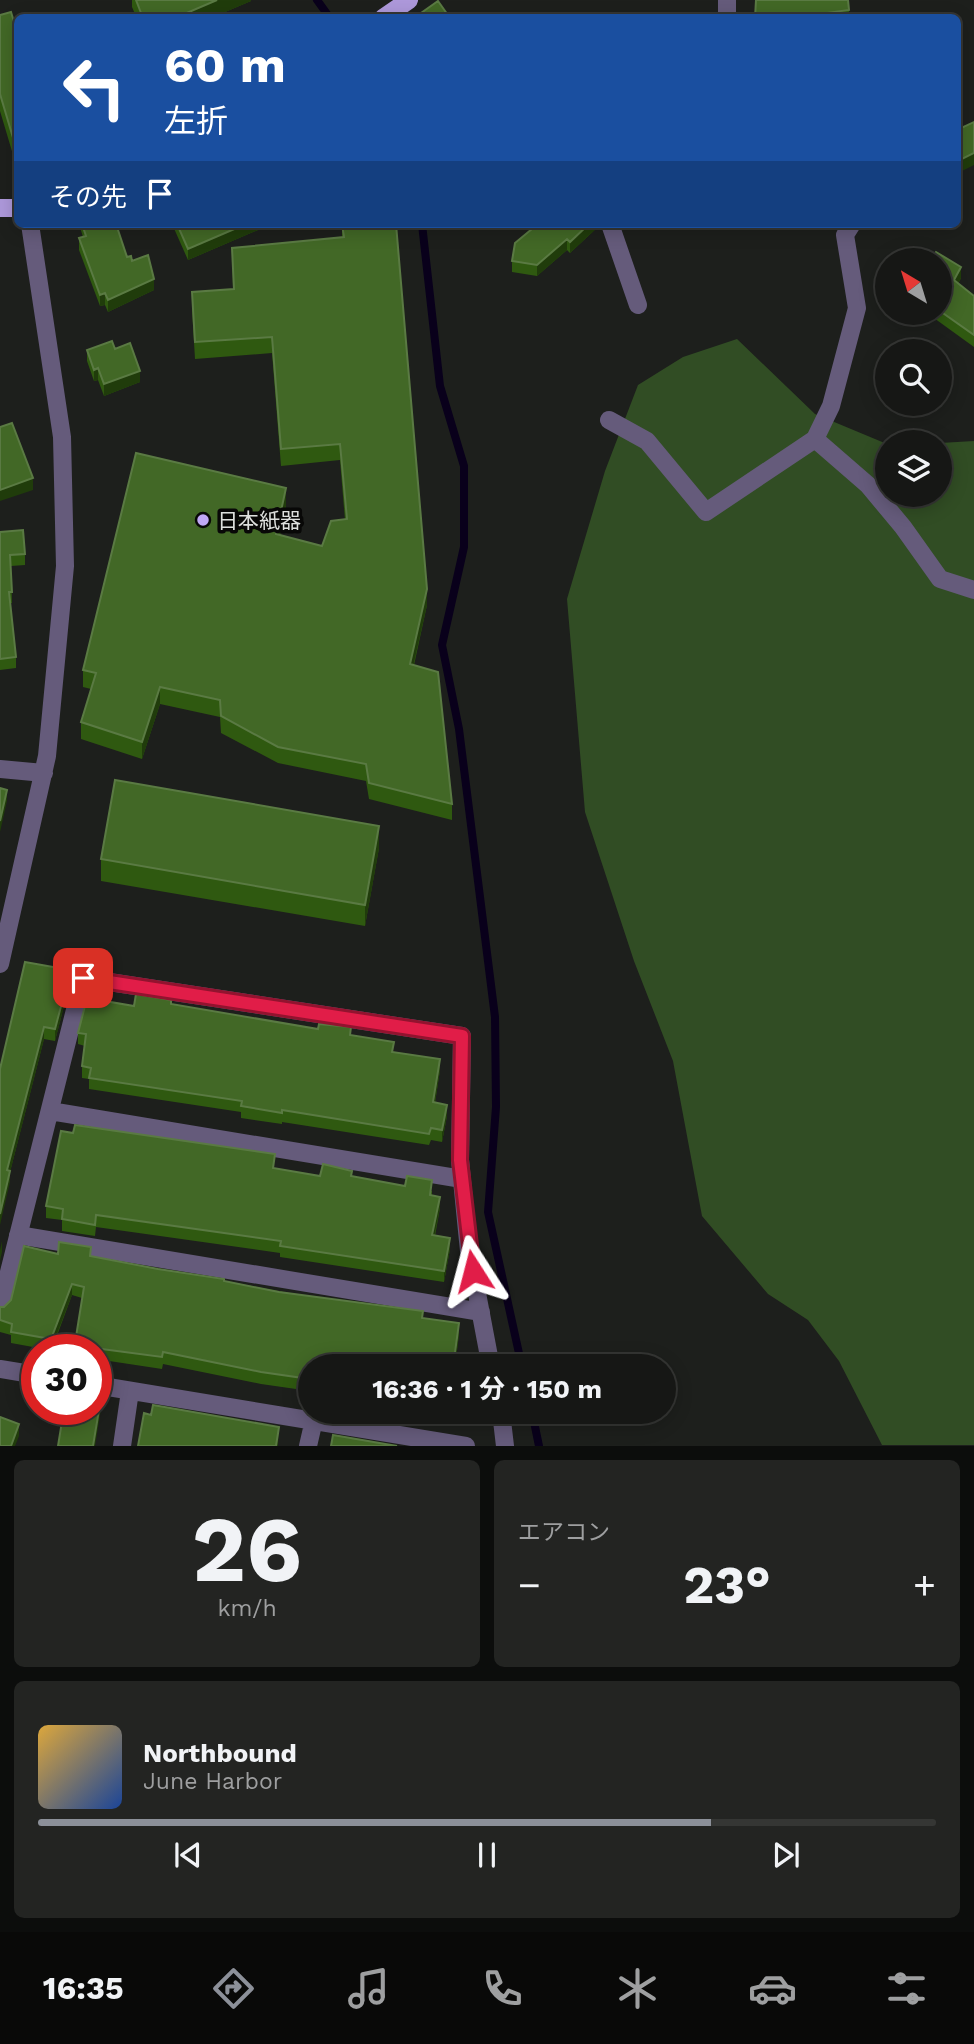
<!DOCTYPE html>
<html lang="ja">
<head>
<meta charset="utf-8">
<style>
  :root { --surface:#161715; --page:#232422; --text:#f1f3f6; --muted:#9e9fa0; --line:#353634; --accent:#8c9099 }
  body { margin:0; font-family:"Work Sans","Noto Sans JP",sans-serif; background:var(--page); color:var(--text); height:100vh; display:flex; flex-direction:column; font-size:26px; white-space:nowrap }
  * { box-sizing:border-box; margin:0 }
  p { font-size:23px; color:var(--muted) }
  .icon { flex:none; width:38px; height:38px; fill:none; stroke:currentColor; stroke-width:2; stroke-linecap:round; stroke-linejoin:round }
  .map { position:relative; height:1446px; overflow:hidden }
  .sheet { display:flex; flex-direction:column; gap:14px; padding:14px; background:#0c0d0c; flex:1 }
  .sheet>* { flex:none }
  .top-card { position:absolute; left:14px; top:14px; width:947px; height:214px; border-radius:10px; box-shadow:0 4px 18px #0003,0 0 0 2px var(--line); background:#1a4fa0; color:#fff; overflow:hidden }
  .needle { width:46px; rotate:322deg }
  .tools { position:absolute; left:875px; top:248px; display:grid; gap:14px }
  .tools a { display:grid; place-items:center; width:77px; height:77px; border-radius:50%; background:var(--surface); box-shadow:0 4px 18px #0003,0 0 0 2px var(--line); font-size:35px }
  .speed { position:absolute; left:21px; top:1334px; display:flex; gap:14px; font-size:35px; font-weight:700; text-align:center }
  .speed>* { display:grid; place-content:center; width:91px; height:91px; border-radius:50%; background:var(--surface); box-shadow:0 4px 18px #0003,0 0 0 2px var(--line); line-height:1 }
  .speed .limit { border:10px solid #d22; background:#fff; color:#111 }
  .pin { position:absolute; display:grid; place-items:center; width:60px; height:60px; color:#fff; margin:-30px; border-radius:14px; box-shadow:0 4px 10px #0006 }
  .me { position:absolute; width:77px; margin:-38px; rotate:351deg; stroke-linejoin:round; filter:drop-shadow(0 0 5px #0008) }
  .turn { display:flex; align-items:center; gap:24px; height:147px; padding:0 35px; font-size:32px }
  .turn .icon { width:91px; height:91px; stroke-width:2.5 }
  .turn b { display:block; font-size:49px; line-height:60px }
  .then { display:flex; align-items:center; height:66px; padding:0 35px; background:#0003; gap:14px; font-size:26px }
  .big { font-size:52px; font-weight:700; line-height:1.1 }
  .sheet .card { flex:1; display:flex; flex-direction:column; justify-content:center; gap:10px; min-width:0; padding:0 24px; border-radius:10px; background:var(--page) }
  .sheet .dial { align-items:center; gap:0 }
  .dial b { font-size:91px; line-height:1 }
  .song { display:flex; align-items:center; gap:21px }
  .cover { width:84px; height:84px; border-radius:10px; background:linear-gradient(135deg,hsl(40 70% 55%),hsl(220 70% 35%)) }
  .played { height:7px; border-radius:4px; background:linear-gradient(90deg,var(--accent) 75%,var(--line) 75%) }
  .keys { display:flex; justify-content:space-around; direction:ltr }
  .heat { display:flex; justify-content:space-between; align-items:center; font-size:38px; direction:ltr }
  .sheet .tiles { flex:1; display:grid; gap:14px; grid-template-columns:1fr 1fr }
  .card:last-child { grid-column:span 2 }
  .trip { position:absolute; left:298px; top:1354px; width:378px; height:70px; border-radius:35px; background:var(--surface); box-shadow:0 4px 18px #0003,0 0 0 2px var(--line); font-weight:700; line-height:70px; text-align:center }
  .tabs { display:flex; height:112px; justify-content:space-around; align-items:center; background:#090908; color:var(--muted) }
  .tabs .icon { width:49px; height:49px }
  .tabs .on { color:var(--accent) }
  .tabs b { font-size:32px; color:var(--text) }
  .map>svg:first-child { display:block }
  .green { fill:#314d24 }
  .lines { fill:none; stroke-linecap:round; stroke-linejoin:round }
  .stream { stroke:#09001b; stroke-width:8 }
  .minor { stroke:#655b7b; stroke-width:18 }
  .major { stroke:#ad98da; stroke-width:18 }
  .wall { fill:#2f5910 }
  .shaded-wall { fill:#203c0b }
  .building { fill:#426826; stroke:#5a7a43; stroke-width:2 }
  .route-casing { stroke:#92132f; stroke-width:18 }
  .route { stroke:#e11d48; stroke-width:12 }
  .poi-dot { fill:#c0a8f4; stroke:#080807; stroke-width:2.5 }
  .labels { text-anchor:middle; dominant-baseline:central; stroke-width:7; stroke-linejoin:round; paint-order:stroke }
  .poi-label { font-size:21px; fill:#dee0de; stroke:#080807; text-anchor:start }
</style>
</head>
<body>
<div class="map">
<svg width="974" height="1446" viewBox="0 0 974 1446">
  <rect width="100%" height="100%" fill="#1d1f1c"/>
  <!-- green -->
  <path class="green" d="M737,339L815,414L887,444V495H940V443L974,441V1445H882L839,1361L808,1320L768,1294L702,1216L673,1061L634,961L585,812L567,599L605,471L638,385L683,357Z"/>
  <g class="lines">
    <!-- stream -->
    <path class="stream" d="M317,0L330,18
      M422,224L440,386L464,466V547L442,645L459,729L495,1017L496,1107L488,1212L522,1367
      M532,1412L539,1446"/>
    <!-- minor -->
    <path class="minor" d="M727,0V18
      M610,224L638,305
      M609,420L647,441L706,512L815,439L831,406L857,308L845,235L852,224
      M815,439L868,485L903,527L940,579L974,590
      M0,769L44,773
      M0,964L47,756L65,566L62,437L30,224
      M50,1111L462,1179
      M18,1235L481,1312
      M0,1308L83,978L462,1036L460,1160L469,1251L491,1367
      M0,1369L37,1375
      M96,1385L466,1446
      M501,1412L505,1446
      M122,1446L130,1391
      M308,1446L314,1420"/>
    <!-- major -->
    <path class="major" d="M383,18L409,0
      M0,208H18"/>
  </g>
  <!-- wall -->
  <path class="wall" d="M132,0H251V1L211,18H124L135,14L132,7Z
    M849,10V18H755Z
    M0,15L18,35V157L14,158L0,111Z
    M974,122L962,171L957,160V130Z
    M79,224H116L127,257L132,261L154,290L108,312L105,305L100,306L79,250V238L83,237Z
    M172,224H272L188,260Z
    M342,224L427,605L414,665L452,804V820L369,799L366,781L278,763L221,733L220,717L160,704L142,759L81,739V722L91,689L83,687V670L286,505L280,535L322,546L345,520L340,460L281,466L272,353L195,359L192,309V292L233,289L232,248L342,238Z
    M599,224V226L570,253L567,250L537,276L512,272V261Z
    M940,261L961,278L958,284L974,296V347L927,313H940Z
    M115,349L140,382L104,396L98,380L94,381L87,361V350Z
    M0,532L25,554V565L11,566L12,603H10L16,657V668L0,670Z
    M379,848L365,926L101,881V859Z
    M59,980L56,993L64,1006L55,1041L44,1039L10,1172V1182L0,1069Z
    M171,1004L351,1035L440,1070L435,1103L447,1116L442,1142L431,1140L429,1145L282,1122V1124L241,1118V1112L89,1089V1079L82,1078V1066L85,1046L78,1044V1033L134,1006Z
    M274,1168L320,1176H352L432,1191V1195L440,1208L435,1236L450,1249L444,1282L280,1257V1253L96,1227L95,1236L62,1231V1220L46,1218V1206Z
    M58,1254L91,1256L423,1318L459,1334L455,1367H310V1391L261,1384L163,1364L162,1369L96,1359V1349H75L82,1298L72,1295L52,1349H44L11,1343V1335L0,1332V1307H4Z
    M432,1412H475L474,1418Z"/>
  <!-- shaded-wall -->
  <path class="shaded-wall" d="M217,0H251V1L211,18H175Z
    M18,140V157L14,158V141Z
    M974,153V165L962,171V159Z
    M246,224H272L188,260V249Z
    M589,224H599V226L570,253V242Z
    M567,239V250L537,276V265Z
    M961,267V278L954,292V280Z
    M154,279V290L108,312V300Z
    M105,293V305L100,306V295Z
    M98,368V380L94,381V370Z
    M140,371V382L104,396V384Z
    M33,478V490L0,501V490Z
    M286,488V505L276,551V534Z
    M427,589V605L410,680V664Z
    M160,687V704L142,759V742Z
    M7,790V801L0,832V821Z
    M379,826V848L365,926V905Z
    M59,968V980L54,1005V993Z
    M64,995V1006L55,1041V1029Z
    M44,1027V1039L10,1172V1182L0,1225V1214L7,1170Z
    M440,1059V1070L433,1114V1102Z
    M447,1105V1116L442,1142V1130Z
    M440,1197V1208L432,1247V1235Z
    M450,1238V1249L444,1282V1271Z
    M2,1241V1252L0,1261V1250Z
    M72,1284V1295L51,1349V1339Z
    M459,1323V1334L455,1367H453Z
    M101,1398V1409L95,1446H93Z
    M19,1424V1436L15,1446H11Z
    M279,1427L278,1446H276Z"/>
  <!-- building -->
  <path class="building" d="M136,0H217L175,18H124L141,13Z
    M756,0H848L849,10L797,17V18H755Z
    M438,1L450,18H414Z
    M11,12L18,35V140L14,141L0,94V15Z
    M974,122V153L962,159L957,148V130Z
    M82,224H116L127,257L131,256L132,261L148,255L154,279L108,300L105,293L100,295L79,238L86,236Z
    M177,224H246L188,249Z
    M342,224H396L427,589L410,664L438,672L452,804L369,783L366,764L278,747L221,716L220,700L160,687L142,742L81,722L96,673L83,670L136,453L286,488L276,534L322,546L331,521L347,519L340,444L281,449L272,337L195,342L192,292L234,289L232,248L344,237Z
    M538,224H589L570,242L567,239L537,265L512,261L515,243Z
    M936,252L961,267L954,280L974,296V335L940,311V261H930Z
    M112,341L115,349L130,343L140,371L104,384L98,368L94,370L87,350Z
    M12,423L33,478L0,490V427Z
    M23,530L25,554L10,555L12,592H9L16,657L0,659V532Z
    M115,780L379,826L365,905L101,859Z
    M0,788L7,790L0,821Z
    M25,962L59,968L54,993L64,995L55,1029L44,1027L7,1170L10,1171L0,1214V1069Z
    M136,994L171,1000V1004L318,1029L319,1024L351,1027L350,1035L394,1042L392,1052L440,1059L433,1102L447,1105L442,1130L431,1128L429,1134L282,1110V1113L241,1106L242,1101L89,1078L91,1068L82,1066L86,1034L78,1033L87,998L134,1006Z
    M75,1125L275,1154L273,1168L320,1176L323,1164L352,1171L351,1176L405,1186L407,1176L432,1180L430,1195L440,1197L432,1235L450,1238L444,1271L280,1246L281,1241L96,1215L95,1225L62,1219L63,1209L46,1206L61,1131L73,1133Z
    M59,1242L91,1247L90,1256L158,1269L224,1279V1281L279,1292L423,1311L422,1318L459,1323L453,1367H310V1379L261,1372L163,1352L162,1357L79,1346L75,1343L84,1287L72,1284L51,1339L11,1332L12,1324L0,1320V1307H4L11,1300L24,1246L58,1254Z
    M96,1397L101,1398L93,1446H58L64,1409H96Z
    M153,1405L279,1427L276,1446H138L144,1413L151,1415Z
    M0,1417L19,1424L11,1446H0Z
    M333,1435L397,1446H331Z"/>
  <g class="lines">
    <!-- route casing -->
    <g class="route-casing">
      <path id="route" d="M83,978L462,1036L460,1160L473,1271"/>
    </g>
    <!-- route -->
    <use href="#route" class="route"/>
  </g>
  <!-- markers -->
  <circle class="poi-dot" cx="203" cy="520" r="7"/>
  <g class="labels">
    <!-- poi labels -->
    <g class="poi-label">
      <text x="217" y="520">日本紙器</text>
    </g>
  </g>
</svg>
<div class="tools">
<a><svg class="needle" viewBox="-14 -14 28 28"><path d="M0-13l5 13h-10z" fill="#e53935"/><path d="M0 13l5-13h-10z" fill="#9e9fa0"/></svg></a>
<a><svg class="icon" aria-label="search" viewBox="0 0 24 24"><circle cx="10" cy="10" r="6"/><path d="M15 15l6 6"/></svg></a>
<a><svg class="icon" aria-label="layers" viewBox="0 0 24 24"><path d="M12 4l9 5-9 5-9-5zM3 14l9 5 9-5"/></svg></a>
</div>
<div class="speed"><div class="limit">30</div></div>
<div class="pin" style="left:83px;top:978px;background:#d93025"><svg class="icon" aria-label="arrive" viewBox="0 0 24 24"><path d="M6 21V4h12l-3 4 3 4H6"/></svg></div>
<svg class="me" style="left:473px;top:1271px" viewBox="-20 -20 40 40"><path d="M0-17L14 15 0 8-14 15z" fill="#e11d48" stroke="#fff" stroke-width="4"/></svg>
<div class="trip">16:36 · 1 分 · 150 m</div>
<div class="top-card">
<div class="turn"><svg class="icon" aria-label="left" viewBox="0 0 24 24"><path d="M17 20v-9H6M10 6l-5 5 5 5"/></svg><div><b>60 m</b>左折</div></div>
<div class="then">その先<svg class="icon" aria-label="arrive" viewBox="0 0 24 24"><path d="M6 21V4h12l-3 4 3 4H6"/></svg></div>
</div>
</div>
<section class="sheet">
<div class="tiles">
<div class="card dial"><b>26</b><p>km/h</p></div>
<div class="card"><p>エアコン</p>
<div class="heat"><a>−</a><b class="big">23°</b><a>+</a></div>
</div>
<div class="card">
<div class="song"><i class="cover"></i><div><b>Northbound</b><p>June Harbor</p></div></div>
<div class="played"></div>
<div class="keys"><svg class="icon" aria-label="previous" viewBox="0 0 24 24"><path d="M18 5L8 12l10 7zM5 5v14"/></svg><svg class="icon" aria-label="pause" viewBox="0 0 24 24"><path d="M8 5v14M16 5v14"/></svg><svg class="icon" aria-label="next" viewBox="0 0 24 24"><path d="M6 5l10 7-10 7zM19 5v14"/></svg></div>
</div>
</div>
</section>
<nav class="tabs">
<b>16:35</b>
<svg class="icon on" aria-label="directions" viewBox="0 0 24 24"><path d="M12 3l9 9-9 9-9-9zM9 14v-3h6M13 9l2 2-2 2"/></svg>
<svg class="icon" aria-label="music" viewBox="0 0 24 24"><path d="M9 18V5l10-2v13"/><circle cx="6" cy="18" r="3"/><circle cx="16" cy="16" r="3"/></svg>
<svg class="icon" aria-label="phone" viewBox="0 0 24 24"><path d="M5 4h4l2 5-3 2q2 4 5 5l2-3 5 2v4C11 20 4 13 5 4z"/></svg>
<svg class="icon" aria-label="climate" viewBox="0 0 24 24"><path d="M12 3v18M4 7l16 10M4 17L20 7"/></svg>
<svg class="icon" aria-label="car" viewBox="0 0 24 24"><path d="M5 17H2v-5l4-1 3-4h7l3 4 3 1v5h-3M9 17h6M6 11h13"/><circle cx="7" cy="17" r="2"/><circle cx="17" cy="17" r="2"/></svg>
<svg class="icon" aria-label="filters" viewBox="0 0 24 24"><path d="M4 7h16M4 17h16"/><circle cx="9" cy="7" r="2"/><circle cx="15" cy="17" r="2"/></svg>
</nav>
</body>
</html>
